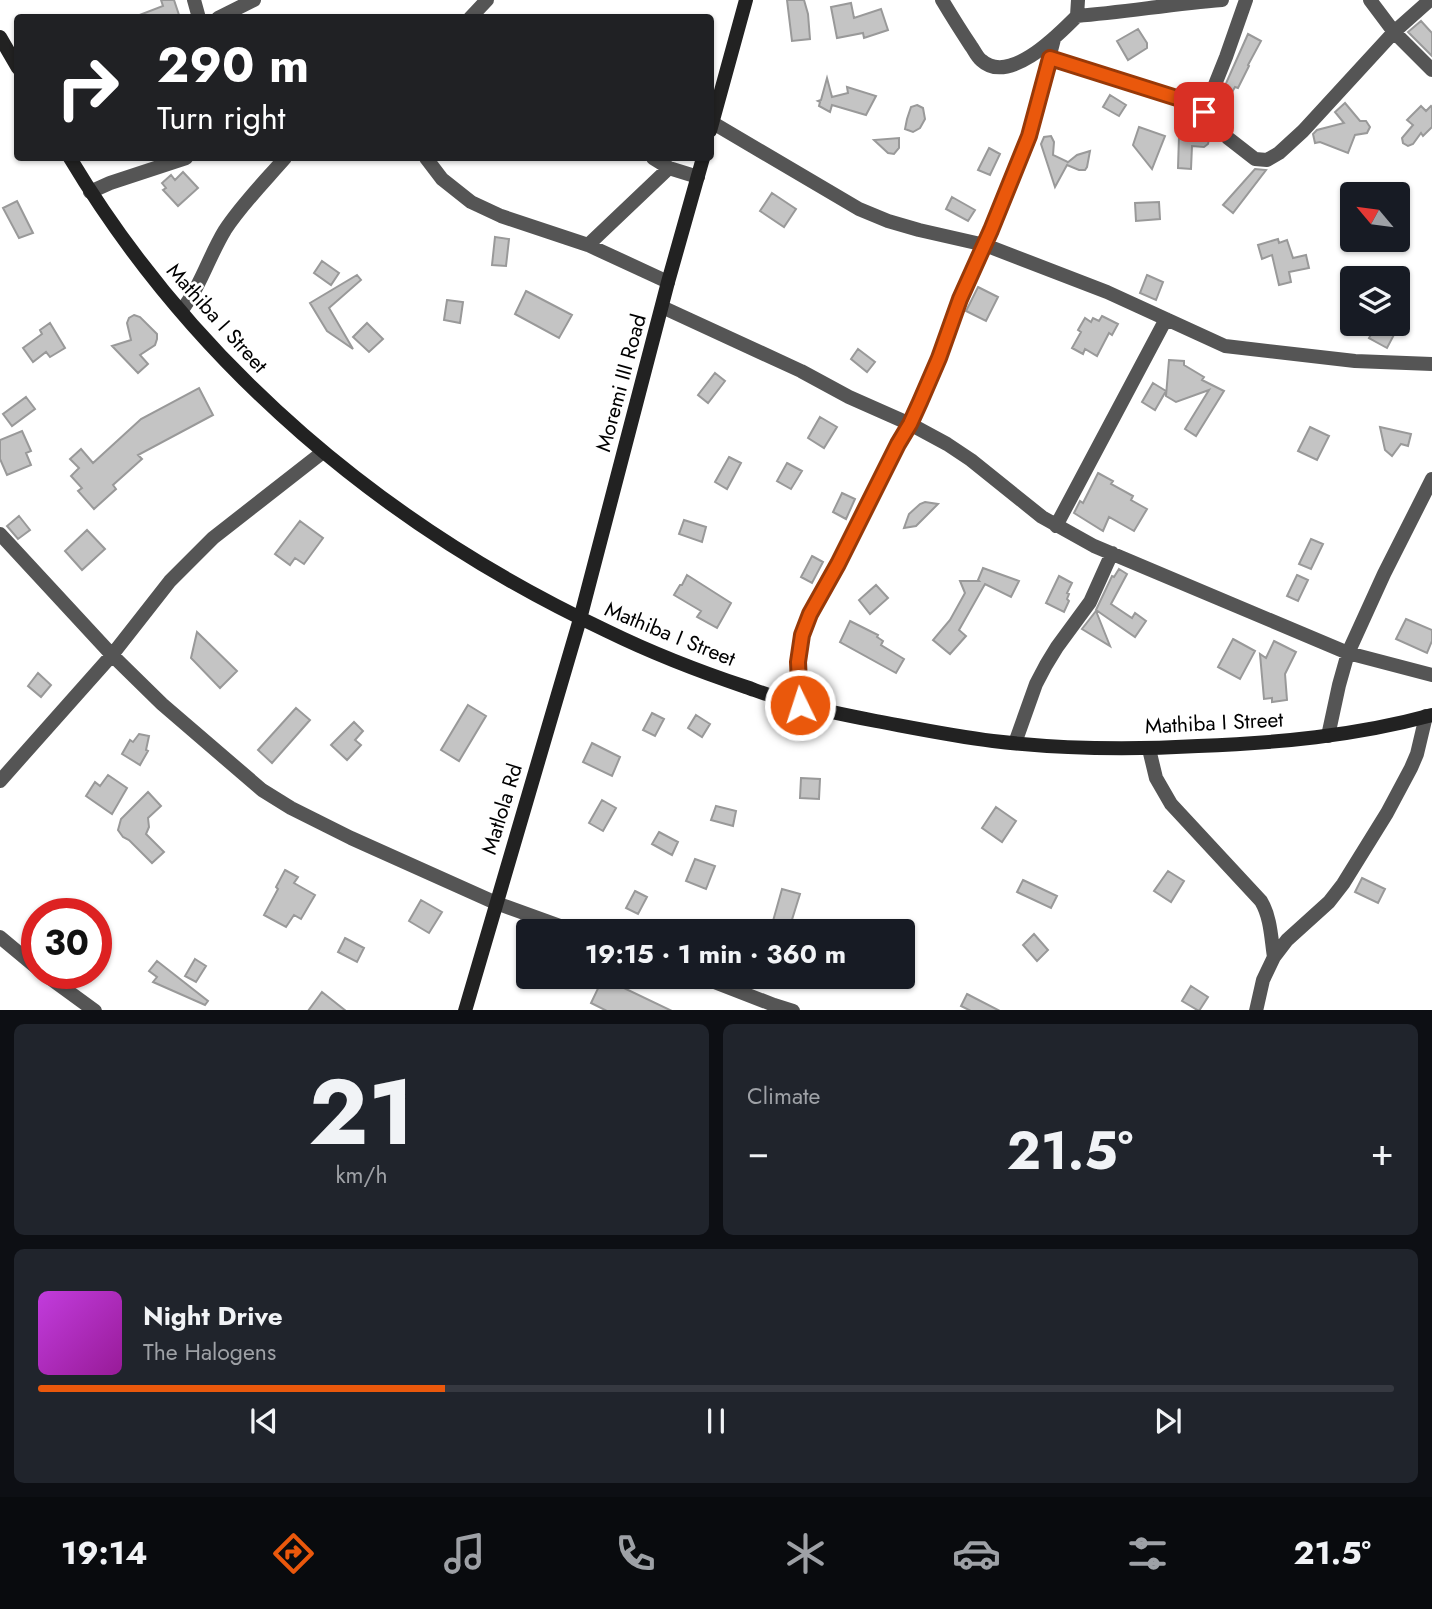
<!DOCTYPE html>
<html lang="en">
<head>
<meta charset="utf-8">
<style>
  :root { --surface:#171b24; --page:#20242c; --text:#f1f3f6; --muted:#9ea1a6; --line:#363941; --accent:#ea580c }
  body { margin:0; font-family:Jost,sans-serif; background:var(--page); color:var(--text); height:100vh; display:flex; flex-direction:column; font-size:26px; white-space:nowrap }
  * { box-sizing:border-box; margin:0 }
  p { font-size:23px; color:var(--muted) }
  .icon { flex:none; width:38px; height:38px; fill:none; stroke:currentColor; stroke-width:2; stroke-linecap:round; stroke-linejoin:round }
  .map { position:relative; height:1010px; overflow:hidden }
  .side { display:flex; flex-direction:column; gap:14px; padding:14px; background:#0d0f14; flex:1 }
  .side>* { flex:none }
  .banner { position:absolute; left:14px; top:14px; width:700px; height:147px; border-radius:7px; box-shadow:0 2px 5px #0004; background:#202124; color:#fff; overflow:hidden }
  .needle { width:46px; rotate:299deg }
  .controls { position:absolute; left:1340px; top:182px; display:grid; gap:14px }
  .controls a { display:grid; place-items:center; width:70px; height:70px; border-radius:7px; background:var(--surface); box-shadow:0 2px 5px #0004; font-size:35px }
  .speed { position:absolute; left:21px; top:898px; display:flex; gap:14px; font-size:35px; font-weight:700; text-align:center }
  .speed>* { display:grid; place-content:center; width:91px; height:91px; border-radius:50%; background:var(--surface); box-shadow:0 2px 5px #0004; line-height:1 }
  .speed .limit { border:10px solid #d22; background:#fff; color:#111 }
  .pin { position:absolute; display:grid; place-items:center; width:60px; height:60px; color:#fff; margin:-30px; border-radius:14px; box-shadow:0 4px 10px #0006 }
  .me { position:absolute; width:77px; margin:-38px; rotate:356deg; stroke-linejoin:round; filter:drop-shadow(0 0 5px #0008) }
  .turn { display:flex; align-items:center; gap:24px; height:147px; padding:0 28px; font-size:32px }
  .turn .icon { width:91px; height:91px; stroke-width:2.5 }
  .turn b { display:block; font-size:49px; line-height:60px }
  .big { font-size:52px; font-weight:700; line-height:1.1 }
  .side .card { flex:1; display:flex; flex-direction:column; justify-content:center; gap:10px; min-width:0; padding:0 24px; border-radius:10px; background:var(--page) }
  .side .dial { align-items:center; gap:0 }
  .dial b { font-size:91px; line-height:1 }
  .song { display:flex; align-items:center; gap:21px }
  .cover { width:84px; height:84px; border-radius:10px; background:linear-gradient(135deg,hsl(290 70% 55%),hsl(300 70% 35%)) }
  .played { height:7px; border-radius:4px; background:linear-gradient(90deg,var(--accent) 30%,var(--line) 30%) }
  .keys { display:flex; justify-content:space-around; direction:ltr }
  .heat { display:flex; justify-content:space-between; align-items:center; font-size:38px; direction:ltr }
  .side .tiles { flex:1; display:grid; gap:14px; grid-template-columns:1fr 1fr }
  .card:last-child { grid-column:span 2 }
  .trip { position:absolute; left:516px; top:919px; width:399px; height:70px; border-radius:7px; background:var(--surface); box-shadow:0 2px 5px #0004; font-weight:700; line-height:70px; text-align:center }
  .tab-bar { display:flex; height:112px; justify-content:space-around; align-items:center; background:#090b0e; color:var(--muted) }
  .tab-bar .icon { width:49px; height:49px }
  .tab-bar .selected { color:var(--accent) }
  .tab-bar b { font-size:32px; color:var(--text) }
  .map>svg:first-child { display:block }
  .building { fill:#c4c4c4; stroke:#999; stroke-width:2 }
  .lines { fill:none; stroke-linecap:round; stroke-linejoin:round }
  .street { stroke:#555; stroke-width:14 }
  .secondary { stroke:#222; stroke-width:14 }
  .route-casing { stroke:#983908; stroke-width:18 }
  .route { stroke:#ea580c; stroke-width:12 }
  .labels { text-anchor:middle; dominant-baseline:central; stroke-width:5; stroke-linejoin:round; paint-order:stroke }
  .street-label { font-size:21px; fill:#000; stroke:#fff }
</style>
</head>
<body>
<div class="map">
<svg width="1432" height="1011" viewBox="0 0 1432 1011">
  <rect width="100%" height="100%" fill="#fff"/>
  <!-- building -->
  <path class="building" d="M161,0H174L179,15L171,18H137V16L163,6Z
    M787,0H804L808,14L810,39L792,41Z
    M851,3L854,18L881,9L888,30L864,38L863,33L837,38L831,7Z
    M1421,21L1432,33V56L1408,32Z
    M1138,29L1147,43V48L1128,60L1117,41Z
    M1248,34L1261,41L1248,65L1249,66L1238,88L1235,87L1231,94L1223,90Z
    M827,78L832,97L848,93L847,87L876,96L866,115L832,105L830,112L819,106L820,102L818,101L821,100Z
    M1110,95L1126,105L1119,116L1103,107Z
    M1345,103L1360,121H1366L1370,127L1367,133L1355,135L1348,153L1320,142L1315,143L1313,134L1317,130L1344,123L1335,112Z
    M917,105L923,108L925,119L920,128L913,132L905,129L907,119L911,107Z
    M1421,106L1426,111L1431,106L1432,107V127L1423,136L1421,133L1413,144L1408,146L1403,143L1402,138L1413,125L1407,120Z
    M1139,127L1165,136L1152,169L1133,145Z
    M1202,132L1210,135L1208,144L1204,147L1192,146L1191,169L1178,168L1179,136L1192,140Z
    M1051,136L1054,142L1053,155L1068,162L1067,163L1077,155L1090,151L1087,167L1085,170H1079L1067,165L1055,187L1041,144L1044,137Z
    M899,138V148L894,154L888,153L874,140Z
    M989,148L1000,154L990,175L978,170Z
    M1255,169L1266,170L1233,213L1223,205Z
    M183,172L198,188L178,206L163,190L166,188L162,183L171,175L175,180Z
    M772,193L796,209L784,227L760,211Z
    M952,197L975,210L968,221L946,209Z
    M17,201L33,233L19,238L3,208Z
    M1159,202L1160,219L1136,221L1135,203Z
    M495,237L509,239L506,266L492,265Z
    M1278,239L1279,243L1287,240L1293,258L1306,255L1309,268L1289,272L1291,282L1279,285L1272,255L1262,259L1258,245Z
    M322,261L339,273L331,285L314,273Z
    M357,275L361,280L329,308L353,349L327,331L310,303Z
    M1147,275L1163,282L1156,300L1140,293Z
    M978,287L998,297L986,321L966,311Z
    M526,291L572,315L559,338L515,314Z
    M447,300L463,302L460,323L444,320Z
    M134,315L140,317L157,334V339L155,345L140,355L148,364L138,373L112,346L131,340L127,323L129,318Z
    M1102,316L1118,324L1112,335L1109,333L1097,356L1085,349L1083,354L1072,348L1081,332L1078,330L1085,318L1091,322L1093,318L1099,321Z
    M50,323L65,348L50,357L46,352L33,362L23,348L42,334L40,330Z
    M367,323L383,339L369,352L353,337Z
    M1377,324H1384L1396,331L1387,348L1369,338Z
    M858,349L875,362L867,372L851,359Z
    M1169,360L1184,361V365L1204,377L1202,380L1224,391L1196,436L1185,429L1209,390L1176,402L1166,396Z
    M715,373L725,381L708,403L698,395Z
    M1153,383L1166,391L1155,410L1142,402Z
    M199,388L213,415L138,455L142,459L113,485L116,489L94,509L78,491L82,488L71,476L79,468L70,459L81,449L93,463L141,419Z
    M26,397L35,409L12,426L3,414Z
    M820,417L837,427L824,448L808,438Z
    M1310,427L1329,436L1317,460L1298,451Z
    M1380,427L1411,434L1408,446L1401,444L1392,456L1385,450Z
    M22,431L31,451L26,453L31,465L7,475L0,459V440Z
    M729,457L741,463L727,489L715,482Z
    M787,463L802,471L791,489L777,481Z
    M1098,473L1113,481L1111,484L1133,496L1131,500L1147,509L1134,531L1109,517L1103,531L1074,513L1080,501L1083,503Z
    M842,493L855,499L846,519L833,512Z
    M925,502L938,504L916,526L904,528L909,514L920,504Z
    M19,516L30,530L18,539L7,526Z
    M684,520L706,527L702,542L679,534Z
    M300,521L323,538L304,564L295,558L290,565L275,554Z
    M87,530L105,549L82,570L65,551Z
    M1311,539L1323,544L1311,569L1299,564Z
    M812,556L823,562L812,583L801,577Z
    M983,568L1019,581L1011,597L985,584L959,630L966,636L950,654L933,640L950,620L965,593L960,581H979L978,580Z
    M1119,569L1127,574L1111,604L1132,618L1135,613L1146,621L1135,637L1096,610L1112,576L1114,577Z
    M687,575L731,603L717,628L697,617L701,611L674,595L680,585H682Z
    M1297,575L1308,580L1298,601L1287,596Z
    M1059,576L1072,583L1067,593L1069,594L1067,599L1069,601L1064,612L1046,603Z
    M876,585L888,598L870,614L859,600Z
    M1096,611L1110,646L1082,629Z
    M1406,619L1432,630V641L1427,653L1396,639Z
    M850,621L878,635L877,637L883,641L881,645L904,659L896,673L840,642Z
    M197,632L237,671L220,688L191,658Z
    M1233,639L1255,651L1240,679L1218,667Z
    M1274,641L1296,652L1285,674L1287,700L1272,702V698L1264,699L1260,654L1266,658Z
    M38,673L51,685L41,697L28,686Z
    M468,705L486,716L459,761L441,750Z
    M296,708L310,720L272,763L258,750Z
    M652,713L664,719L655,736L643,730Z
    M696,715L710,724L702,737L688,728Z
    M354,722L363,731L355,740L361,745L347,760L331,745Z
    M139,734L149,736L146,750L148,751L140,765L122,754L130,740L133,742Z
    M592,743L620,757L612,776L583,762Z
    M108,775L127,788L112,814L86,796L95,782L100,786Z
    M801,778L820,779L819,799L800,798Z
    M148,792L161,806L148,818L149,827L146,834L164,852L152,863L129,840L123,837L118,830L121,819Z
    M602,800L616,808L603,831L589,823Z
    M716,806L736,811L733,826L711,820Z
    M996,807L1016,821L1002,842L982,828Z
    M659,832L678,842L672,855L652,844Z
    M695,859L715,866L706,889L686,881Z
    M285,870L298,877L294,883L315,895L301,919L294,915L286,927L264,915L278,889L276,887Z
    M1168,871L1184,881L1171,902L1154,891Z
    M1362,878L1385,889L1378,903L1355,892Z
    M1023,880L1057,896L1051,908L1017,892Z
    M782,889L800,894L790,926L773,921Z
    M635,891L647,897L638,914L626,908Z
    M421,900L442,912L429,933L409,921Z
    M1034,934L1048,950L1037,961L1023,945Z
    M345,938L364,948L357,962L338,952Z
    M195,959L206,966L196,982L185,976Z
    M157,961L208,1001L205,1005L153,982L157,977L149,971Z
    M603,978L672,1011H607L591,1003Z
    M1191,986L1208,997L1199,1011L1182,1001Z
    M322,992L346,1011H308Z
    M967,994L1000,1011H971L961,1006Z"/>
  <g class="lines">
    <!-- street -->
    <path class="street" d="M194,0L199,18
      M942,0C951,15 961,31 971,46C974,50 977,57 981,60C1009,86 1058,35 1077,16C1125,12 1173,4 1222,0
      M1370,0L1394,32L1432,70
      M1077,16L1078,0
      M218,18L254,0
      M470,18L487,0
      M1050,58L1179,99L1204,112L1228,138L1255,159L1267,160L1279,153L1303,131L1394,32L1430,0
      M1204,112L1226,57L1246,0
      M713,123L859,209L888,221L919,230L985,245L1107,292L1225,346L1355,361L1432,364
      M426,158L442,179L471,202L501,216L588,245L668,282
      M653,158L669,168L698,177
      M90,192L110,183L186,158
      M588,245L669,168
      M662,307L801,371L849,397L910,424L947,444L971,460L1042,517L1094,546L1348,653L1432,675
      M181,311C201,286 209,256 225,230C242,204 265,181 285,158
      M1056,526L1166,319
      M0,534L112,655L162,704L262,790L291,808L351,838L496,903L574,931
      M800,705L798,662L802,634L810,614L838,564L898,444L910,424L939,358L960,299L985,245L1029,136L1054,39
      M1328,736L1339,685L1348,653L1384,574L1432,479
      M1015,743L1036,684L1046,665L1057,647L1090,602L1112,553
      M1149,749L1156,778L1171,804L1261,901C1271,918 1271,938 1274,957
      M0,781L112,655L170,581L213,538L323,452
      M0,937L37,968
      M43,973L95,1011
      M699,976L774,1005L793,1011
      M1256,1011L1263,980L1274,957L1287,940L1329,902L1343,884L1387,813L1411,768L1417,754L1426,716"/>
    <!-- secondary -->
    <path class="secondary" d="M0,37L18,68
      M710,131L746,0
      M70,158C196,368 386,527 607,631C652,653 698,671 746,687C763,693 781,700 799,704C824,711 850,716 876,721C914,728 953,736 993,741C1061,749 1129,750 1198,746C1277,743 1355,736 1432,715
      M465,1011L580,619L668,282L703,158"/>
  </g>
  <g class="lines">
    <!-- route casing -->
    <g class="route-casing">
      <path id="route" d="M800,705L798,662L802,635L810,614L838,564L898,444L910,424L920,402L939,358L960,299L991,230L1029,136L1050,58L1180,99L1204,112"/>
    </g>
    <!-- route -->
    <use href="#route" class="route"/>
  </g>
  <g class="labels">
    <!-- street labels -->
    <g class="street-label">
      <text transform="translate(217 318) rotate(48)">Mathiba I Street</text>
      <text transform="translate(621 383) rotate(-75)">Moremi III Road</text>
      <text transform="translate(670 634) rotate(22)">Mathiba I Street</text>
      <text transform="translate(1214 723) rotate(-3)">Mathiba I Street</text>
      <text transform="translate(502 809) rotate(-73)">Matlola Rd</text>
    </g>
  </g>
</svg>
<div class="controls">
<a><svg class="needle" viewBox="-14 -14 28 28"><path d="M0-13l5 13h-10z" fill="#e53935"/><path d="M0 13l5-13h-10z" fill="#9ea1a6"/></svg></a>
<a><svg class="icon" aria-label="layers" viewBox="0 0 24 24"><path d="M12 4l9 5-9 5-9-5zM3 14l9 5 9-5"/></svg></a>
</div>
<div class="speed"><div class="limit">30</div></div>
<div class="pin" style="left:1204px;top:112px;background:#d93025"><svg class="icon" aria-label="arrive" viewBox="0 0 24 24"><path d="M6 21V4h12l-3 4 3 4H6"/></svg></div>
<svg class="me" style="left:800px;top:705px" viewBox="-20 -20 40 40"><circle r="17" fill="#ea580c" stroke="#fff" stroke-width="3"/><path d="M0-11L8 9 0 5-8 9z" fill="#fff"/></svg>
<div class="trip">19:15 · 1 min · 360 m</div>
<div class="banner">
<div class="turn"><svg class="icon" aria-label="right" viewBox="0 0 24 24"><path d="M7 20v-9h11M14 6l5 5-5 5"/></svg><div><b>290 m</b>Turn right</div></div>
</div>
</div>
<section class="side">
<div class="tiles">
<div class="card dial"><b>21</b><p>km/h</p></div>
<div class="card"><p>Climate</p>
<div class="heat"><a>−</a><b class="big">21.5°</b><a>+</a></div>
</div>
<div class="card">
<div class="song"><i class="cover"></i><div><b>Night Drive</b><p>The Halogens</p></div></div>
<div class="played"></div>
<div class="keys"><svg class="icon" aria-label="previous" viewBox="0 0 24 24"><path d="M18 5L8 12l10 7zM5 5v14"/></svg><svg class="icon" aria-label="pause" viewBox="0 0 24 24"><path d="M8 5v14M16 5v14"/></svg><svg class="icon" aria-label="next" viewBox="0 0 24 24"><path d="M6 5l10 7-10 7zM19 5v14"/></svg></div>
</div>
</div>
</section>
<nav class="tab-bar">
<b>19:14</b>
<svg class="icon selected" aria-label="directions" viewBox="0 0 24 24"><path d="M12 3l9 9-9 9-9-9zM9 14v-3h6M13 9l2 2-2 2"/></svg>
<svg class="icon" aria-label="music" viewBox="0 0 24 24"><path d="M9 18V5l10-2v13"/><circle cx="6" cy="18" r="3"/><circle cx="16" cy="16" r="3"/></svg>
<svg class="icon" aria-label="phone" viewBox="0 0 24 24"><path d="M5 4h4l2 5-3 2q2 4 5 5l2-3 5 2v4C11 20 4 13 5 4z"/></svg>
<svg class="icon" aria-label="climate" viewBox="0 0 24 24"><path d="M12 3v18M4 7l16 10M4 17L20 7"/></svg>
<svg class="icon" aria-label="car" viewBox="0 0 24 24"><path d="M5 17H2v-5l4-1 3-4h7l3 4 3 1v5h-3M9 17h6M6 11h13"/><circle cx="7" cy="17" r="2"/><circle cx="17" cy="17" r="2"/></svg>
<svg class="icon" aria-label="filters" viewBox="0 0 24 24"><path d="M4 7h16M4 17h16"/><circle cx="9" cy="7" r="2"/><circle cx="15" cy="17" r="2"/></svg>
<b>21.5°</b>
</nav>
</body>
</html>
